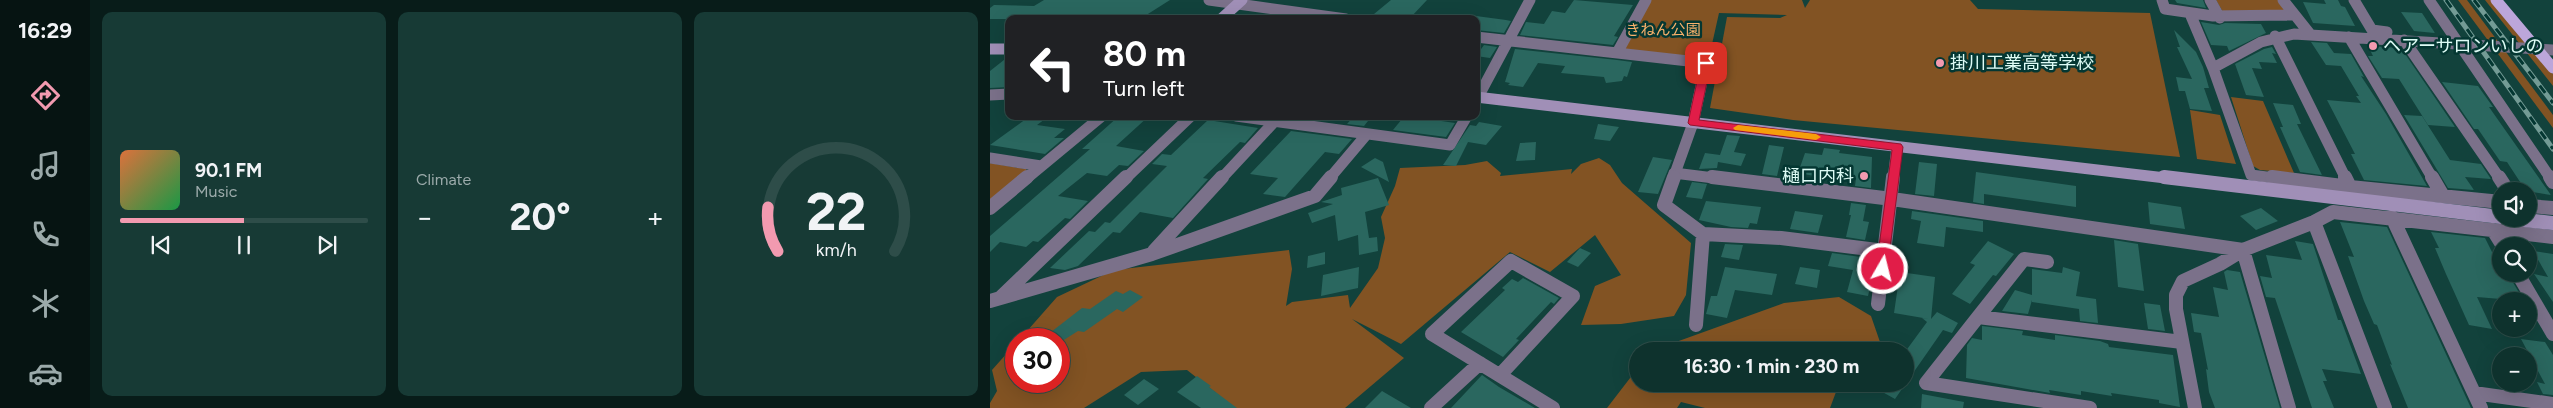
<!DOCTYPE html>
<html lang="en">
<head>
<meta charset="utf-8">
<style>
  :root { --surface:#0e322d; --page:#173a35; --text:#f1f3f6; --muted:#9baaaa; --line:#2e4d49; --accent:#f29ab0 }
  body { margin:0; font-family:Figtree,"Noto Sans JP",sans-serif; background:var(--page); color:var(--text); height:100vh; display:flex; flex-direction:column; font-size:19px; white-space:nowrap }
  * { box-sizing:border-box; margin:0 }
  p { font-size:16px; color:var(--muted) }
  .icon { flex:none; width:28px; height:28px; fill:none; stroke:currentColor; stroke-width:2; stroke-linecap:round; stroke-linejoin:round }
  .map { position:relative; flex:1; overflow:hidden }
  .panel { display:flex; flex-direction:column; gap:12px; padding:12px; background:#081c19; width:900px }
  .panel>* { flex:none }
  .banner { position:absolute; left:15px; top:15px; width:475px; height:105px; border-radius:10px; box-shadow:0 5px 20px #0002,0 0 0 1px var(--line); background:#202124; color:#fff; overflow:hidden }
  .controls { position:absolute; left:1502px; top:182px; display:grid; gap:10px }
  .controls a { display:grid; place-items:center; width:45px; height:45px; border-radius:50%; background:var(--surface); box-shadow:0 5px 20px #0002,0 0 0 1px var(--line); font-size:25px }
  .speed { position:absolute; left:15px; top:328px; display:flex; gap:10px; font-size:25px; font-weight:700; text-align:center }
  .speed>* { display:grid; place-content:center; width:65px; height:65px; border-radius:50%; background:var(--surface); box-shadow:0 5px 20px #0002,0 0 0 1px var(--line); line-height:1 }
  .speed .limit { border:8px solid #d22; background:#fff; color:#111 }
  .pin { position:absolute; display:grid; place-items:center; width:42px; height:42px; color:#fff; margin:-21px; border-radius:10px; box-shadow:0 2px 8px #0006 }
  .me { position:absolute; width:55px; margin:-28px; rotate:8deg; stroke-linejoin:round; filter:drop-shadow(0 0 4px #0008) }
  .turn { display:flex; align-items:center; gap:18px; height:105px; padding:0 15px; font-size:22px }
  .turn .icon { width:65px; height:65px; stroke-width:2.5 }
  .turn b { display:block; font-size:35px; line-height:42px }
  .big { font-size:38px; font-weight:700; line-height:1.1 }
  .panel .widget { flex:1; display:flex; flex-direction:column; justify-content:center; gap:8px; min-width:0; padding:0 18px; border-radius:10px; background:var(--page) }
  .panel .dial { align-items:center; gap:0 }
  .dial svg { height:130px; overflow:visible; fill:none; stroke:var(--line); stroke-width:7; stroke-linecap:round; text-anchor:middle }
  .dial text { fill:var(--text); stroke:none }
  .song { display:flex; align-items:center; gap:15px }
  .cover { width:60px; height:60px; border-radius:8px; background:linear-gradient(135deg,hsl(20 70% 55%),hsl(140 70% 35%)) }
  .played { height:5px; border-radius:2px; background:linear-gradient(90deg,var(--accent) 50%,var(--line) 50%) }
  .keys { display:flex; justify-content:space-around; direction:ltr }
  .heat { display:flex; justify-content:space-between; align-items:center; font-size:28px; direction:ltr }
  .panel .tiles { flex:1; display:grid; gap:12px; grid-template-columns:repeat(3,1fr) }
  .trip { position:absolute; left:639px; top:342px; width:285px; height:50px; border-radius:25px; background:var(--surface); box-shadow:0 5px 20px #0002,0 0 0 1px var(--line); font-weight:700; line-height:50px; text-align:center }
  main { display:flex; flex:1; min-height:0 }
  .dock { display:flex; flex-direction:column; width:90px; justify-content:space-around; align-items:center; background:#061412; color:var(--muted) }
  .dock .icon { width:35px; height:35px }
  .dock .current { color:var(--accent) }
  .dock b { font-size:22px; color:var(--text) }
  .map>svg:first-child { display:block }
  .green { fill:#825323 }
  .building { fill:#2a675f }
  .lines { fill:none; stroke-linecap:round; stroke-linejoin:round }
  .street-far1 { stroke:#7b718a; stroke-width:11 }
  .street { stroke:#7b718a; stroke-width:14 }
  .secondary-far1 { stroke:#a08fb7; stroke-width:11 }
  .secondary { stroke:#a08fb7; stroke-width:14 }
  .primary { stroke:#bca6da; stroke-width:11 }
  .rail-casing { stroke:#739b95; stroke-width:5 }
  .rail { stroke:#043732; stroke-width:3; stroke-dasharray:9; stroke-linecap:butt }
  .route { fill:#e11d48; stroke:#92132f }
  .slow { fill:#f59e0b }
  .poi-dot { fill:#f29ab0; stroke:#043732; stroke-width:2 }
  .labels { text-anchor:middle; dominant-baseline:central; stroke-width:5; stroke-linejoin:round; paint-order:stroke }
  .far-park-label { font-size:15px; fill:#f9b16b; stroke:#043732 }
  .poi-label { font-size:18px; fill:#defcf6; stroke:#043732; text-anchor:start }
</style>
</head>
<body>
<main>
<nav class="dock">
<b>16:29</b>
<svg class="icon current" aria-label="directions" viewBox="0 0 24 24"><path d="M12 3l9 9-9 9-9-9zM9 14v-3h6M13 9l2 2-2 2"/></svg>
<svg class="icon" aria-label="music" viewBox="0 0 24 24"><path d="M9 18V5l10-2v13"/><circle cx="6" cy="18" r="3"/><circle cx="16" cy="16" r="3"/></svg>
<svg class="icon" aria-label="phone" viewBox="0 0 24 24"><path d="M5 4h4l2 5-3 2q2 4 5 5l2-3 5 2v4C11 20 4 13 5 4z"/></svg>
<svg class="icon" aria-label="climate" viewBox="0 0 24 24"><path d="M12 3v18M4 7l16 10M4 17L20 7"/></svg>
<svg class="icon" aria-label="car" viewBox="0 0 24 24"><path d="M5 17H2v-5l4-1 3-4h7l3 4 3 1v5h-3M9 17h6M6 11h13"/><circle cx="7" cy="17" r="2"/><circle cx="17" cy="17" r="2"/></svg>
</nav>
<section class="panel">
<div class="tiles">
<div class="widget">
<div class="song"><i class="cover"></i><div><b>90.1 FM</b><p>Music</p></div></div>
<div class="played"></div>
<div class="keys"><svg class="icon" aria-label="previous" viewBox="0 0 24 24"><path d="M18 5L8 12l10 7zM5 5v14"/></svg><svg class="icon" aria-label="pause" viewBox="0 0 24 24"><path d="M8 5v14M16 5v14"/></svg><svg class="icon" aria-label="next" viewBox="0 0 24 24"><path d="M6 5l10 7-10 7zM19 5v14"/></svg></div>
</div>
<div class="widget"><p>Climate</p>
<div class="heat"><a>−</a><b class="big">20°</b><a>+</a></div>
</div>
<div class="widget dial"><svg viewBox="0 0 100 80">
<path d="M14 69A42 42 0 1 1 86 69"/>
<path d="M14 69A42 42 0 0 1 8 42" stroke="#f29ab0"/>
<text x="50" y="56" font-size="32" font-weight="700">22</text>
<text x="50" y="72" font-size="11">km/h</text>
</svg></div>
</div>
</section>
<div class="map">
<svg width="1563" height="408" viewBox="0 0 1563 408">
  <rect width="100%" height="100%" fill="#12423c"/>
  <!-- green -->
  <path class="green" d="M656,0H812L815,8L820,0H980L988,9L1160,13L1190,157L803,120L720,108L737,17L790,18L797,15L729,13L718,62L627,53Z
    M1226,0H1289L1296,11L1233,12Z
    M1468,0H1477L1563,115V128Z
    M1495,0H1503L1563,74V86Z
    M1241,97L1273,101L1304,173L1270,170L1263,166Z
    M1200,110L1230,115L1246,164L1207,159Z
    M609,158L620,165L632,183L701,243L696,295L684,316L631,324L591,325L605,286L631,275L605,235L560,272L520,252L411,344L362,319L414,358L355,408H245L197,370L151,372L94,408H0V403L7,391L2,370L26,343V381H69V339H30L67,297L124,270L299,250L302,269L296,306L302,302L358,295L360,308L388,268L395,238L391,217L405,186L410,168L475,165L497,161L511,173L510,176L582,169L581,174L591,164Z
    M0,163L36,169L37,173L0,202Z
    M849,297L881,316L890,342L873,351H661L794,303Z
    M647,369L648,384H849L840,408H715L691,402L687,408H617Z"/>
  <!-- building -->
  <path class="building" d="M54,0H180L150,19H0V8L4,5L44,6Z
    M401,0H437L421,17L384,14Z
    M584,0L643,5L624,36L628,37L623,45L530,35L536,22L554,24L562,11L575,13Z
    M1185,0H1213L1216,8L1187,3Z
    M1334,0H1348L1351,6L1355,7L1365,26L1323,23L1313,2L1336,4Z
    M1411,12L1432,13L1445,33L1424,31Z
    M486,16L516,20L521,21L514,33L486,30Z
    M1211,22L1229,25L1235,23L1271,24L1276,33L1239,51L1237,46L1221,45Z
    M1184,30L1206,52L1213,67L1219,88H1214L1222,111L1200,109L1195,91H1189L1186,77L1202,79L1187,47H1190Z
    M1321,42L1337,43L1344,53L1361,54L1374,77L1371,76L1396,114L1437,186L1374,180L1361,154H1365L1337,100L1371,103L1366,96H1369L1351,66L1336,65Z
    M494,45L507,47L500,58L486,56Z
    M1378,46L1411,48L1465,127L1438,125L1409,79L1392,78L1378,56H1383Z
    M1282,47L1286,54L1282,53L1287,63L1269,62L1272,69L1262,68L1274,97L1256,95L1245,64L1274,49Z
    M525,49L627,60L642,62L637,77L634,76L632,81L616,83L614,77L571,73L575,66L548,63L533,87L518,85L520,83L515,82Z
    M19,56V87L0,88V71Z
    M1452,82L1488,86L1503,107H1499L1561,195L1536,191L1517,162L1510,161L1488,129H1484Z
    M1283,103L1303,105L1311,124H1307L1332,175L1310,172L1290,127H1293Z
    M1414,115L1432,116L1460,160L1491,164L1501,179L1475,177L1484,190L1458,188Z
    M40,116H59L47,125L75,129L64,138H74L55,154L0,145Z
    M129,116H159L126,146L154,151L138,166L129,165L117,176L97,173L68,196L98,201L80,219L75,218L48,242L43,241L36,247L10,242L0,252V236L100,149H92Z
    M364,116H382L374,126L357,124Z
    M418,116H433L431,118L465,123L456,137L403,130L412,119Z
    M218,120L268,128L255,143L250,142L213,178L218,179L183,218L150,212L130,233L123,232L88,266L75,270L60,268L99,231L105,232L115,222L120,223L177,166L162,164L172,154L181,155Z
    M489,122L512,126L496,145L478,142L466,166L453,165L480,125L486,126Z
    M608,124L629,127L620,141L604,139Z
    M301,131L362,139L349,154L335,152L295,197L273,194L288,178L260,174Z
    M737,135L750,136L744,152L756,154L751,166L728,162L727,168L709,169L715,153L730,155Z
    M546,142L545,160L526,161L530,143Z
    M779,145L794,147L787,176L772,174Z
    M834,148L850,150L849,153L882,157L881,188L865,186L866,178L842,175L841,179L808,173L815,153L832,155Z
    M663,157L682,160L668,194L648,192Z
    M385,158L393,162L399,182L371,167Z
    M929,162L947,164L944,196L925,194Z
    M986,172L1086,186V207L994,194V204L983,202Z
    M388,178L399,205L375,212L379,238L387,237L388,251L369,255L368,235L348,241L345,215L322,223L318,213L343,204L331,202L352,195L351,188Z
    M702,182L717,184L712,199L696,197Z
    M716,201L771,207L767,224L760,223L758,228L741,227L709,220Z
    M1158,202L1191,207L1195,229L1160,224Z
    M861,203L876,205L873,221L879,222L875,240L856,237L861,215H859Z
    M1271,208L1288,221L1266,230L1250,216Z
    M805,211L833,215L828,233L800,229Z
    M922,211L993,221V232L956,227L954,247L927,243L931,221L921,219Z
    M1350,222L1397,227L1481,408H1418L1400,364L1402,365L1387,325L1384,324L1374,301L1358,256L1364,257Z
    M1441,232L1495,238L1504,256H1507L1511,263V274H1518L1534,301L1487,297L1502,329L1479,325L1456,274L1445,248H1449Z
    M1124,240L1148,244L1154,291L1128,287Z
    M998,241L1024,254L1006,276L1003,275L980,304L962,294L985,265L980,263Z
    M1305,241L1323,244L1348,320H1351L1371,374L1332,369L1337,381H1333L1344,408H1322L1285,298L1276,297L1270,276L1282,278L1276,255L1312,260Z
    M735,244L753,245L749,260L731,257Z
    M590,248L601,253L588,267L577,262Z
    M1543,251L1563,254V302L1544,274L1558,277Z
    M335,252V264L317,268L318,256Z
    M842,253L878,258L874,274L883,275L878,296L857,292L863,270L838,266Z
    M369,267L368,288L331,296L333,275Z
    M735,267L787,274L782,295L745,290L737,318L716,314L721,296H727Z
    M810,267L830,270L827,288L805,284Z
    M1073,267L1090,272L1086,296L1106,299L1108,323L1090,321L1089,309L1042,302V300L1038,314L1012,311L1025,290L1042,295V269L1072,273Z
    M1237,270L1250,272L1290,408H1225L1219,392L1216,369L1218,370L1211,333L1204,332L1201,313L1229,317L1223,287L1238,290L1234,272Z
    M910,272L945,277L941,319L947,312L968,323L962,333L953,330L905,399L878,384H915V352L937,322L932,318L939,319L904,313Z
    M533,278L569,298L564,304L561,302L526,339L529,340L513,357L471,332L515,290L512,288L522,279L528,282Z
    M140,290L153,297L133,312L127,309L94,332L88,331L69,343V339H52L92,308L100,309L126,291L133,294Z
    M1154,303L1170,305L1175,331L1158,329Z
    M992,326L1033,331L1032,335L1065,340V335L1110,341L1118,344L1119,347L1183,355L1190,407L1169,403V400L1121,393L1122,396L1091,391V395L1059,390L1060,393L976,378L977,345L982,338L992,340Z
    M1531,339L1555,342L1563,355V395L1553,394L1547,382L1555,384Z
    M492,375L509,387L545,408H461Z
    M207,376L221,386L219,387L247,408H211L187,392Z
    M154,379L169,389L148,405L134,395Z
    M392,391L421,408H375Z
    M932,394L974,402L973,408H931Z"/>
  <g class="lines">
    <!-- street-far1 -->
    <path class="street-far1" d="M219,0L356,19
      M1172,0L1175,9L1223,16L1304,15
      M1220,0L1230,18
      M1293,0L1320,34
      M1364,0L1382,30L1397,32
      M1439,0L1561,179
      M1201,16L1223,68
      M1285,36L1356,179
      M486,37L716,63L703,123L683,179
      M1359,37L1443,179
      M1414,40L1510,179
      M627,53L656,0
      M0,95L19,94
      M486,101L540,0
      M246,116L460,145L477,116
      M0,158L51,166
      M684,173L732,179
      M36,179L112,116
      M135,179L201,116
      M231,179L285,121
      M339,179L377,134
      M903,179L907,147
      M1292,179L1261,175L1223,68L1271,42L1304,34L1563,50"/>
    <!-- street -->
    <path class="street" d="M684,177L674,205L713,234L706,325
      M722,177L902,199L1253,250
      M1282,177L1360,187
      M1355,177L1360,187L1511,202
      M1442,177L1453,196
      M1509,177L1518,191
      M1560,177L1563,182
      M1539,206L1563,208
      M0,208L37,177
      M1402,217L1491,408
      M1324,222L1395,408
      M1503,230L1513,246
      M713,234L791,238L895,251
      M1253,250L1299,408
      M164,251L232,177
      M1057,262L1034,259L988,317L1192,342
      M1528,274L1563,334
      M11,297L136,177
      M0,301L162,254L325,196L341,177
      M888,304L903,177
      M988,317L936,383L1100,408
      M510,375L583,296L521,261L442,334L563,408
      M1484,393L1563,404
      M441,408L490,363
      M1205,408L1186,309V295L1193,281L1230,264L1253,250L1324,222L1343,212L1563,237"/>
    <!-- secondary-far1 -->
    <path class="secondary-far1" d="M231,19L252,0
      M0,49H19
      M486,97L1184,179"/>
    <!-- secondary -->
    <path class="secondary" d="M1174,177L1511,217
      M1525,219L1563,223"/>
    <!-- primary -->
    <path class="primary" d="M1506,0L1563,68"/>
    <!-- rail casing -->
    <g class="rail-casing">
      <path id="rail" d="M1456,0L1563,149
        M1484,0L1563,103"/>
    </g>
    <!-- rail -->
    <use href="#rail" class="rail"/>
  </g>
  <!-- route -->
  <path class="route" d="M716,60L721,63L709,120L911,144L913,147L897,272H888L886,269L902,150L700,125L698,123L711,63Z"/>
  <!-- slow -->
  <path class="slow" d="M748,125L826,134L831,137L826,140L745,130L743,128Z"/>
  <!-- markers -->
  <g class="poi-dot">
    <circle cx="1383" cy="46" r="5"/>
    <circle cx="950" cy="63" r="5"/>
    <circle cx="874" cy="176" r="5"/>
  </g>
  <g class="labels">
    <!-- far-park labels -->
    <g class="far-park-label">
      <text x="673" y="30">きねん公園</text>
    </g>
    <!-- poi labels -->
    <g class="poi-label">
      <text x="1393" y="46">ヘアーサロンいしの</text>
      <text x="960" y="63">掛川工業高等学校</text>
      <text x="864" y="176" text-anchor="end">樋口内科</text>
    </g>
  </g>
</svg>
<div class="controls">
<a><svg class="icon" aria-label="sound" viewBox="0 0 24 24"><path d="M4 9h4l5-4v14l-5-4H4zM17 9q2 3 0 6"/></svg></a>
<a><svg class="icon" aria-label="search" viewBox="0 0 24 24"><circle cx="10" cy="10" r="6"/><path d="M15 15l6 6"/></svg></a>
<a>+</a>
<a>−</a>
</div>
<div class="speed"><div class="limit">30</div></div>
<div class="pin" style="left:716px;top:63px;background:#d93025"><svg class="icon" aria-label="arrive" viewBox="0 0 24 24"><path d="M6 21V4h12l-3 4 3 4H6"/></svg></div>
<svg class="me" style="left:893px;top:269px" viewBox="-20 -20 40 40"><circle r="17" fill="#e11d48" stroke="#fff" stroke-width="3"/><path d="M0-11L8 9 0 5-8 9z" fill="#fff"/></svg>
<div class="trip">16:30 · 1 min · 230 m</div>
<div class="banner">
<div class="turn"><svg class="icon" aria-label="left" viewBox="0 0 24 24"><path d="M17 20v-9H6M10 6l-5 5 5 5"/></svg><div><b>80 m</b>Turn left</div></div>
</div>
</div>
</main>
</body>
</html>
